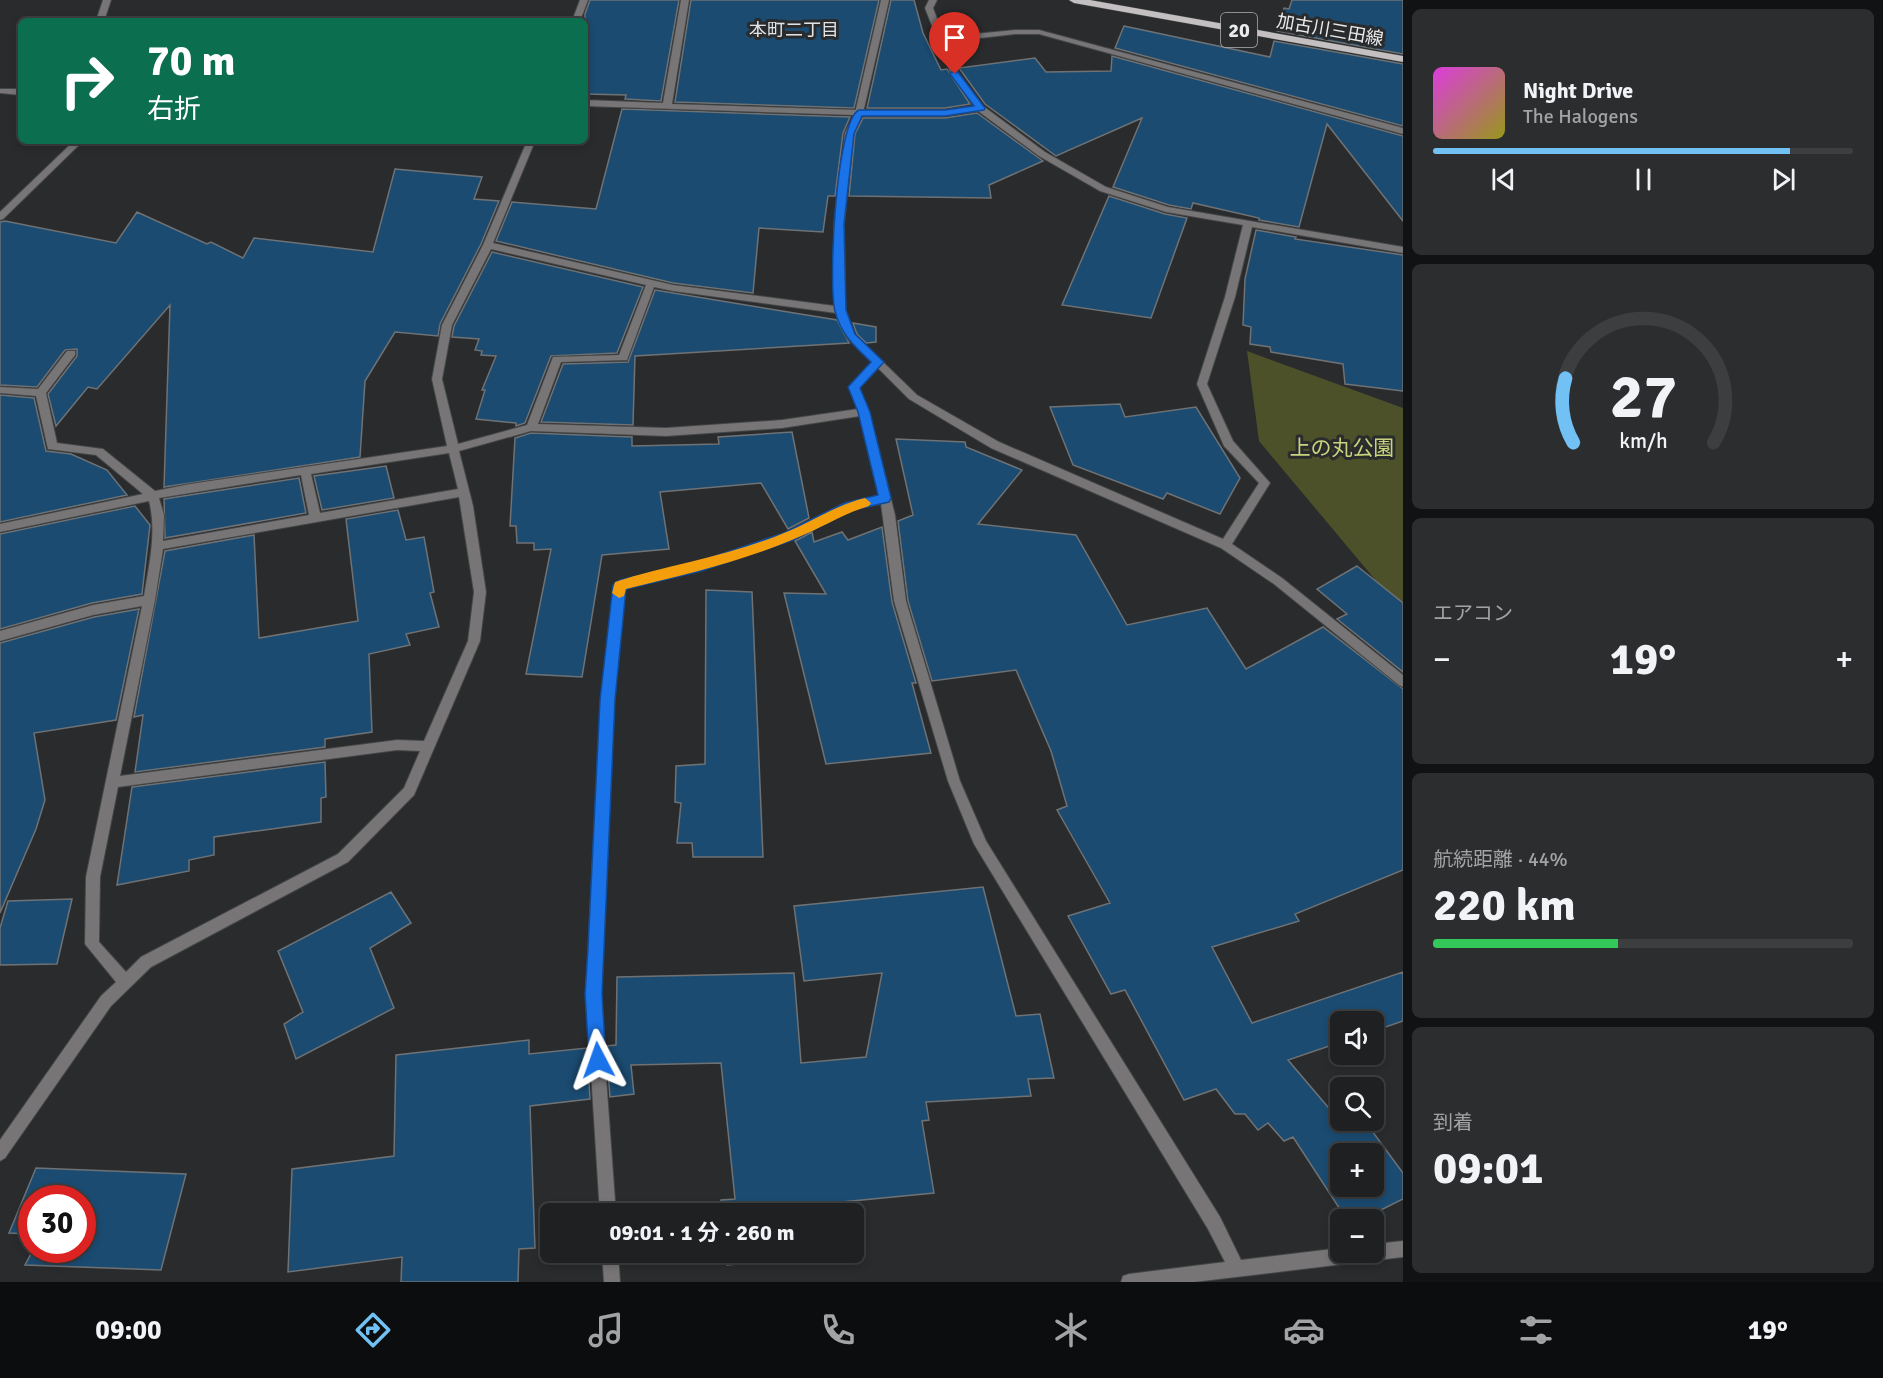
<!DOCTYPE html>
<html lang="ja">
<head>
<meta charset="utf-8">
<style>
  :root { --surface:#1f2022; --page:#2c2d2f; --text:#f1f3f6; --muted:#a1a3a5; --line:#3c3e40; --accent:#71c1f5 }
  body { margin:0; font-family:Signika,"Noto Sans JP",sans-serif; background:var(--page); color:var(--text); height:100vh; display:flex; flex-direction:column; font-size:22px; white-space:nowrap }
  * { box-sizing:border-box; margin:0 }
  p { font-size:20px; color:var(--muted) }
  .icon { flex:none; width:33px; height:33px; fill:none; stroke:currentColor; stroke-width:2; stroke-linecap:round; stroke-linejoin:round }
  .map { position:relative; flex:1; overflow:hidden }
  .side { display:flex; flex-direction:column; gap:9px; padding:9px; background:#111213; width:480px }
  .side>* { flex:none }
  .top-card { position:absolute; left:18px; top:18px; width:570px; height:126px; border-radius:9px; box-shadow:0 3px 9px #0003,0 0 0 2px var(--line); background:#0b6e4f; color:#fff; overflow:hidden }
  .controls { position:absolute; left:1330px; top:1011px; display:grid; gap:12px }
  .controls a { display:grid; place-items:center; width:54px; height:54px; border-radius:9px; background:var(--surface); box-shadow:0 3px 9px #0003,0 0 0 2px var(--line); font-size:30px }
  .speed { position:absolute; left:18px; top:1185px; display:flex; gap:12px; font-size:30px; font-weight:700; text-align:center }
  .speed>* { display:grid; place-content:center; width:78px; height:78px; border-radius:50%; background:var(--surface); box-shadow:0 3px 9px #0003,0 0 0 2px var(--line); line-height:1 }
  .speed .limit { border:9px solid #d22; background:#fff; color:#111 }
  .pin { position:absolute; display:grid; place-items:center; width:51px; height:51px; color:#fff; margin:-62px -26px; border-radius:50% 50% 50% 0; rotate:-45deg; box-shadow:0 0 6px #0007 }
  .pin .icon { rotate:45deg }
  .me { position:absolute; width:66px; margin:-33px; rotate:356deg; stroke-linejoin:round; filter:drop-shadow(0 0 4px #0008) }
  .turn { display:flex; align-items:center; gap:21px; height:126px; padding:0 30px; font-size:27px }
  .turn .icon { width:78px; height:78px; stroke-width:2.5 }
  .turn b { display:block; font-size:42px; line-height:51px }
  .big { font-size:45px; font-weight:700; line-height:1.1 }
  .side .tile { flex:1; display:flex; flex-direction:column; justify-content:center; gap:9px; min-width:0; padding:0 21px; border-radius:9px; background:var(--page) }
  .side .dial { align-items:center; gap:0 }
  .dial svg { height:156px; overflow:visible; fill:none; stroke:var(--line); stroke-width:7; stroke-linecap:round; text-anchor:middle }
  .dial text { fill:var(--text); stroke:none }
  .song { display:flex; align-items:center; gap:18px }
  .cover { width:72px; height:72px; border-radius:9px; background:linear-gradient(135deg,hsl(300 70% 55%),hsl(60 70% 35%)) }
  .played { height:6px; border-radius:3px; background:linear-gradient(90deg,var(--accent) 85%,var(--line) 85%) }
  .keys { display:flex; justify-content:space-around; direction:ltr }
  .heat { display:flex; justify-content:space-between; align-items:center; font-size:33px; direction:ltr }
  .charge { height:9px; border-radius:4px; background:linear-gradient(90deg,#34c759 44%,var(--line) 0) }
  .trip { position:absolute; left:540px; top:1203px; width:324px; height:60px; border-radius:9px; background:var(--surface); box-shadow:0 3px 9px #0003,0 0 0 2px var(--line); font-weight:700; line-height:60px; text-align:center }
  .menu { display:flex; height:96px; justify-content:space-around; align-items:center; background:#0c0d0e; color:var(--muted) }
  .menu .icon { width:42px; height:42px }
  .menu .on { color:var(--accent) }
  .menu b { font-size:27px; color:var(--text) }
  main { display:flex; flex:1; min-height:0 }
  .map>svg:first-child { display:block }
  .green { fill:#4d5129 }
  .building { fill:#1b4b71; stroke:#6f7274; stroke-width:1.5; fill-rule:evenodd }
  .lines { fill:none; stroke-linecap:round; stroke-linejoin:round }
  .service-casing { stroke:#444648; stroke-width:2 }
  .minor-casing { stroke:#444648; stroke-width:2 }
  .primary-casing { stroke:#444648; stroke-width:1 }
  .service { fill:#777576; fill-rule:evenodd }
  .minor { fill:#777576; fill-rule:evenodd }
  .primary { fill:#c4c0c1; fill-rule:evenodd }
  .route { fill:#1a73e8; stroke:#114b97; stroke-width:1.5 }
  .slow { fill:#f59e0b }
  .labels { text-anchor:middle; dominant-baseline:central; stroke-width:6; stroke-linejoin:round; paint-order:stroke }
  .far-neighbourhood-label { font-size:18px; fill:#e1e4e7; stroke:#292b2d }
  .far-street-label { font-size:18px; fill:#e9ebed; stroke:#292b2d }
  .shield { fill:#292b2d; stroke:#afb1b3; stroke-width:1.5 }
  .shield-label { font-size:20px; font-weight:bold; fill:#e9ebed }
  .park-label { font-size:21px; fill:#c8d37c; stroke:#292b2d }
</style>
</head>
<body>
<main>
<div class="map">
<svg width="1403" height="1282" viewBox="0 0 1403 1282">
  <rect width="100%" height="100%" fill="#292b2d"/>
  <!-- green -->
  <path class="green" d="M1247,351L1403,408V613L1259,441Z"/>
  <!-- building -->
  <path class="building" d="M590,0H679L661,101L625,99L626,95L585,94V14Z
    M691,0H879L854,108L675,102Z
    M891,0H914L923,33L941,70L947,69L970,104L945,108H867Z
    M1292,0H1403V54L1277,31L1284,8L1289,9Z
    M1124,26L1270,57L1274,41L1403,64V126L1115,48Z
    M1112,56L1403,136V221L1327,124L1299,227L1259,220V218L1193,203L1191,209L1169,205L1113,187L1142,118L1056,156L985,104L959,68L1035,58L1046,72L1111,71Z
    M622,109L850,117L843,133L835,196H828L823,232L759,228L753,293L673,283L496,241L512,202L596,209Z
    M977,113L1043,161L989,185L991,198L849,196L855,134L863,118H945Z
    M395,169L482,177L474,199L499,201L481,244L440,324L438,336L395,332L365,381L360,457L164,487L170,305L97,389L88,387L56,426L48,394L77,356V349L65,350L37,387L0,385V222L5,221L116,243L137,212L207,244L211,242L243,258L254,238L373,252Z
    M1109,196L1165,214L1187,218L1151,318L1062,305Z
    M1256,230L1296,237L1295,239L1403,255V391L1345,384L1343,364L1271,352L1270,347L1250,344L1251,327L1243,325L1245,279Z
    M492,252L643,287L617,353L551,356L525,423L516,426V423L476,419L485,390H482L496,356L481,355L482,351L475,350L479,339L452,337L454,326Z
    M655,290L837,320L849,343L635,356L633,425L541,422L563,364L628,362Z
    M853,323L876,327V342L866,343L857,334Z
    M0,395L34,398L46,451L71,454L107,470L127,495L0,522Z
    M1120,404L1125,417L1196,407L1240,478L1220,514L1167,493L1163,499L1073,465L1050,407Z
    M792,432L809,518L788,529L761,483L660,492L669,549L602,555L582,677L526,674L551,549L534,550V543H517L516,526H510L515,438L531,433L632,437V446L719,444L718,437Z
    M896,439L965,442L966,447L1022,470L978,524L1076,535L1127,625L1207,608L1246,669L1323,627L1403,689V870L1295,914L1299,921L1212,947L1252,1023L1403,972V1021L1374,1031V1022H1341V1042L1288,1060L1339,1120H1364L1403,1173V1199L1361,1220H1347L1293,1137L1284,1141L1268,1123L1258,1130L1245,1114H1235L1216,1089L1184,1100L1125,990L1111,994L1068,916L1110,903L1057,810L1067,806L1051,751L1016,670L932,681L908,601L898,521L913,515ZM1341,1154H1374V1186H1341Z
    M386,466L394,498L322,510L314,476Z
    M299,478L306,513L165,538L164,499Z
    M135,506L150,525L142,594L92,603L0,629V534Z
    M398,510L406,540L424,537L434,592L430,593L439,627L406,634L410,645L369,654L372,732L325,739V747L135,772L143,715L134,717L165,551L254,535L259,638L358,621L346,519Z
    M882,527L892,602L916,683H912L931,753L826,764L784,593L826,594L795,541L812,532L814,542L842,532L848,540Z
    M1357,566L1403,603V672L1337,619L1347,614L1317,589Z
    M706,590L752,592L763,857H693L692,843H677L681,803L675,802L676,766L705,764Z
    M139,609L116,720L34,733L45,800L36,829L0,913V643L94,617Z
    M325,762L326,797L321,798V822L214,837V855L189,860V871L117,885L132,787Z
    M983,887L1016,1016L1040,1014L1054,1078L1028,1079L1031,1096L926,1102L929,1120L922,1121L934,1193L821,1204L822,1214H722L721,1200L735,1199L721,1063L631,1065L634,1094L610,1097L606,1046L616,1045L617,977L794,973L801,1063L866,1057L882,973L804,981L794,906Z
    M391,892L411,923L370,948L394,1008L296,1059L284,1024L303,1012L278,951Z
    M72,899L57,964L0,965V928L8,901Z
    M529,1040V1054L587,1048L590,1099L530,1106L535,1248L519,1249L518,1282H401L402,1257L288,1272L292,1169L394,1156L396,1055Z
    M36,1168L186,1174L161,1270L25,1265L33,1250H82V1198H32V1234L9,1233Z
    M726,1252H827V1256L727,1265Z"/>
  <g class="lines">
    <!-- service casing -->
    <g class="service-casing">
      <path id="service" d="M881,0H889L863,113L859,116L855,113Z"/>
    </g>
    <!-- minor casing -->
    <g class="minor-casing">
      <path id="minor" d="M103,0H111L104,21H96Z
        M580,0H588L580,21H572Z
        M681,0H689L672,104L859,110H945L974,106L951,74L925,8L929,0H937L933,8L944,37L1015,30H1039L1403,128V134L1039,34H1015L946,42L959,74L983,106L1045,152L1106,187L1168,207L1403,247V253L1252,227L1235,297L1207,384L1233,441L1270,483L1232,544L1282,578L1403,675V687L1399,685L1274,584L1221,548L991,448L909,399L878,368L859,388L869,412L895,515L906,601L960,781L986,841L1220,1217L1241,1260L1341,1248V1252H1374V1244L1403,1241V1257L1194,1282H1121L1123,1276L1129,1274L1225,1262L1208,1229L974,844L948,781L894,601L881,504L852,509L793,539L700,570L625,588L613,700L600,994L616,1214H600L586,994L601,700L614,585L620,581L695,563L785,533L845,503L879,496L860,416L782,428L666,436L531,431L459,451L473,506L486,592L480,641L414,795L348,862L151,967L111,1006L5,1158L0,1161V1140L101,996L116,982L85,944L86,877L142,606L93,615L0,641V631L93,605L144,596C149,565 157,532 149,501L0,532V524L143,494L96,455L48,449L36,396L0,393V387L38,389L67,351H75V355L46,393L57,443L103,449L155,491L190,484L447,446L432,379L442,325L483,245L527,141H535L493,243L673,285L835,306L834,224L845,133L854,115L585,106V100L663,103ZM978,111L1039,156L1100,191L1166,212L1243,225L1225,297L1197,384L1224,446L1259,483L1223,539L999,442L917,395L855,335L845,310L844,224L853,133L862,116H945ZM491,249L646,285L619,355L553,357L527,425L458,444L442,379L452,325ZM654,287L673,291L836,313L847,338L872,362L849,387L858,409L782,420L666,428L538,424L561,362L627,360ZM449,453L458,489L320,513L311,474ZM301,475L309,515L163,541L164,515L159,498ZM459,497L474,592L468,641L424,741L397,740L120,776L155,600L163,549ZM397,750L420,751L404,788L338,854L141,957L126,972L99,942L100,877L118,787Z
        M0,89H21V95L0,93Z
        M74,141H83L3,219L0,220V212Z
        M602,1252H618L620,1282H604Z"/>
    </g>
    <!-- primary casing -->
    <g class="primary-casing">
      <path id="primary" d="M1069,0H1090L1403,56V62L1074,3Z"/>
    </g>
    <!-- service -->
    <use href="#service" class="service"/>
    <!-- minor -->
    <use href="#minor" class="minor"/>
    <!-- primary -->
    <use href="#primary" class="primary"/>
  </g>
  <!-- route -->
  <path class="route" d="M951,72H958L985,108L984,110L945,116H862L854,134L844,224L846,310L855,334L884,362L860,388L870,412L891,498L889,502L853,510L793,540L701,571L626,589L615,700L602,994L606,1060L604,1065L598,1068L592,1065L589,1060L585,994L588,948L600,700L613,585L620,580L695,563L784,533L845,503L878,495L858,412L848,387L871,362C855,347 840,333 835,311C828,284 836,120 859,110H945L974,106L950,74Z"/>
  <!-- slow -->
  <path class="slow" d="M865,498L871,503L869,506C842,514 820,529 794,539C740,562 682,575 626,589L624,596L619,598L612,593L615,582C671,564 730,556 784,533C812,522 836,505 865,498Z"/>
  <g class="labels">
    <!-- far-neighbourhood labels -->
    <g class="far-neighbourhood-label">
      <text x="794" y="30">本町二丁目</text>
    </g>
    <!-- far-street labels -->
    <g class="far-street-label">
      <text transform="translate(1330 30) rotate(10)">加古川三田線</text>
    </g>
    <!-- shield labels -->
    <rect class="shield" x="1221" y="13" width="36" height="34" rx="4.5"/>
    <g class="shield-label">
      <text x="1239" y="30">20</text>
    </g>
    <!-- park labels -->
    <g class="park-label">
      <text x="1342" y="448">上の丸公園</text>
    </g>
  </g>
</svg>
<div class="controls">
<a><svg class="icon" aria-label="sound" viewBox="0 0 24 24"><path d="M4 9h4l5-4v14l-5-4H4zM17 9q2 3 0 6"/></svg></a>
<a><svg class="icon" aria-label="search" viewBox="0 0 24 24"><circle cx="10" cy="10" r="6"/><path d="M15 15l6 6"/></svg></a>
<a>+</a>
<a>−</a>
</div>
<div class="speed"><div class="limit">30</div></div>
<div class="pin" style="left:955px;top:74px;background:#d93025"><svg class="icon" aria-label="arrive" viewBox="0 0 24 24"><path d="M6 21V4h12l-3 4 3 4H6"/></svg></div>
<svg class="me" style="left:598px;top:1060px" viewBox="-20 -20 40 40"><path d="M0-17L14 15 0 8-14 15z" fill="#1a73e8" stroke="#fff" stroke-width="4"/></svg>
<div class="trip">09:01 · 1 分 · 260 m</div>
<div class="top-card">
<div class="turn"><svg class="icon" aria-label="right" viewBox="0 0 24 24"><path d="M7 20v-9h11M14 6l5 5-5 5"/></svg><div><b>70 m</b>右折</div></div>
</div>
</div>
<section class="side">
<div class="tile">
<div class="song"><i class="cover"></i><div><b>Night Drive</b><p>The Halogens</p></div></div>
<div class="played"></div>
<div class="keys"><svg class="icon" aria-label="previous" viewBox="0 0 24 24"><path d="M18 5L8 12l10 7zM5 5v14"/></svg><svg class="icon" aria-label="pause" viewBox="0 0 24 24"><path d="M8 5v14M16 5v14"/></svg><svg class="icon" aria-label="next" viewBox="0 0 24 24"><path d="M6 5l10 7-10 7zM19 5v14"/></svg></div>
</div>
<div class="tile dial"><svg viewBox="0 0 100 80">
<path d="M14 69A42 42 0 1 1 86 69"/>
<path d="M14 69A42 42 0 0 1 10 36" stroke="#71c1f5"/>
<text x="50" y="56" font-size="32" font-weight="700">27</text>
<text x="50" y="72" font-size="11">km/h</text>
</svg></div>
<div class="tile"><p>エアコン</p>
<div class="heat"><a>−</a><b class="big">19°</b><a>+</a></div>
</div>
<div class="tile"><p>航続距離 · 44%</p><b class="big">220 km</b><div class="charge"></div></div>
<div class="tile"><p>到着</p><b class="big">09:01</b></div>
</section>
</main>
<nav class="menu">
<b>09:00</b>
<svg class="icon on" aria-label="directions" viewBox="0 0 24 24"><path d="M12 3l9 9-9 9-9-9zM9 14v-3h6M13 9l2 2-2 2"/></svg>
<svg class="icon" aria-label="music" viewBox="0 0 24 24"><path d="M9 18V5l10-2v13"/><circle cx="6" cy="18" r="3"/><circle cx="16" cy="16" r="3"/></svg>
<svg class="icon" aria-label="phone" viewBox="0 0 24 24"><path d="M5 4h4l2 5-3 2q2 4 5 5l2-3 5 2v4C11 20 4 13 5 4z"/></svg>
<svg class="icon" aria-label="climate" viewBox="0 0 24 24"><path d="M12 3v18M4 7l16 10M4 17L20 7"/></svg>
<svg class="icon" aria-label="car" viewBox="0 0 24 24"><path d="M5 17H2v-5l4-1 3-4h7l3 4 3 1v5h-3M9 17h6M6 11h13"/><circle cx="7" cy="17" r="2"/><circle cx="17" cy="17" r="2"/></svg>
<svg class="icon" aria-label="filters" viewBox="0 0 24 24"><path d="M4 7h16M4 17h16"/><circle cx="9" cy="7" r="2"/><circle cx="15" cy="17" r="2"/></svg>
<b>19°</b>
</nav>
</body>
</html>
